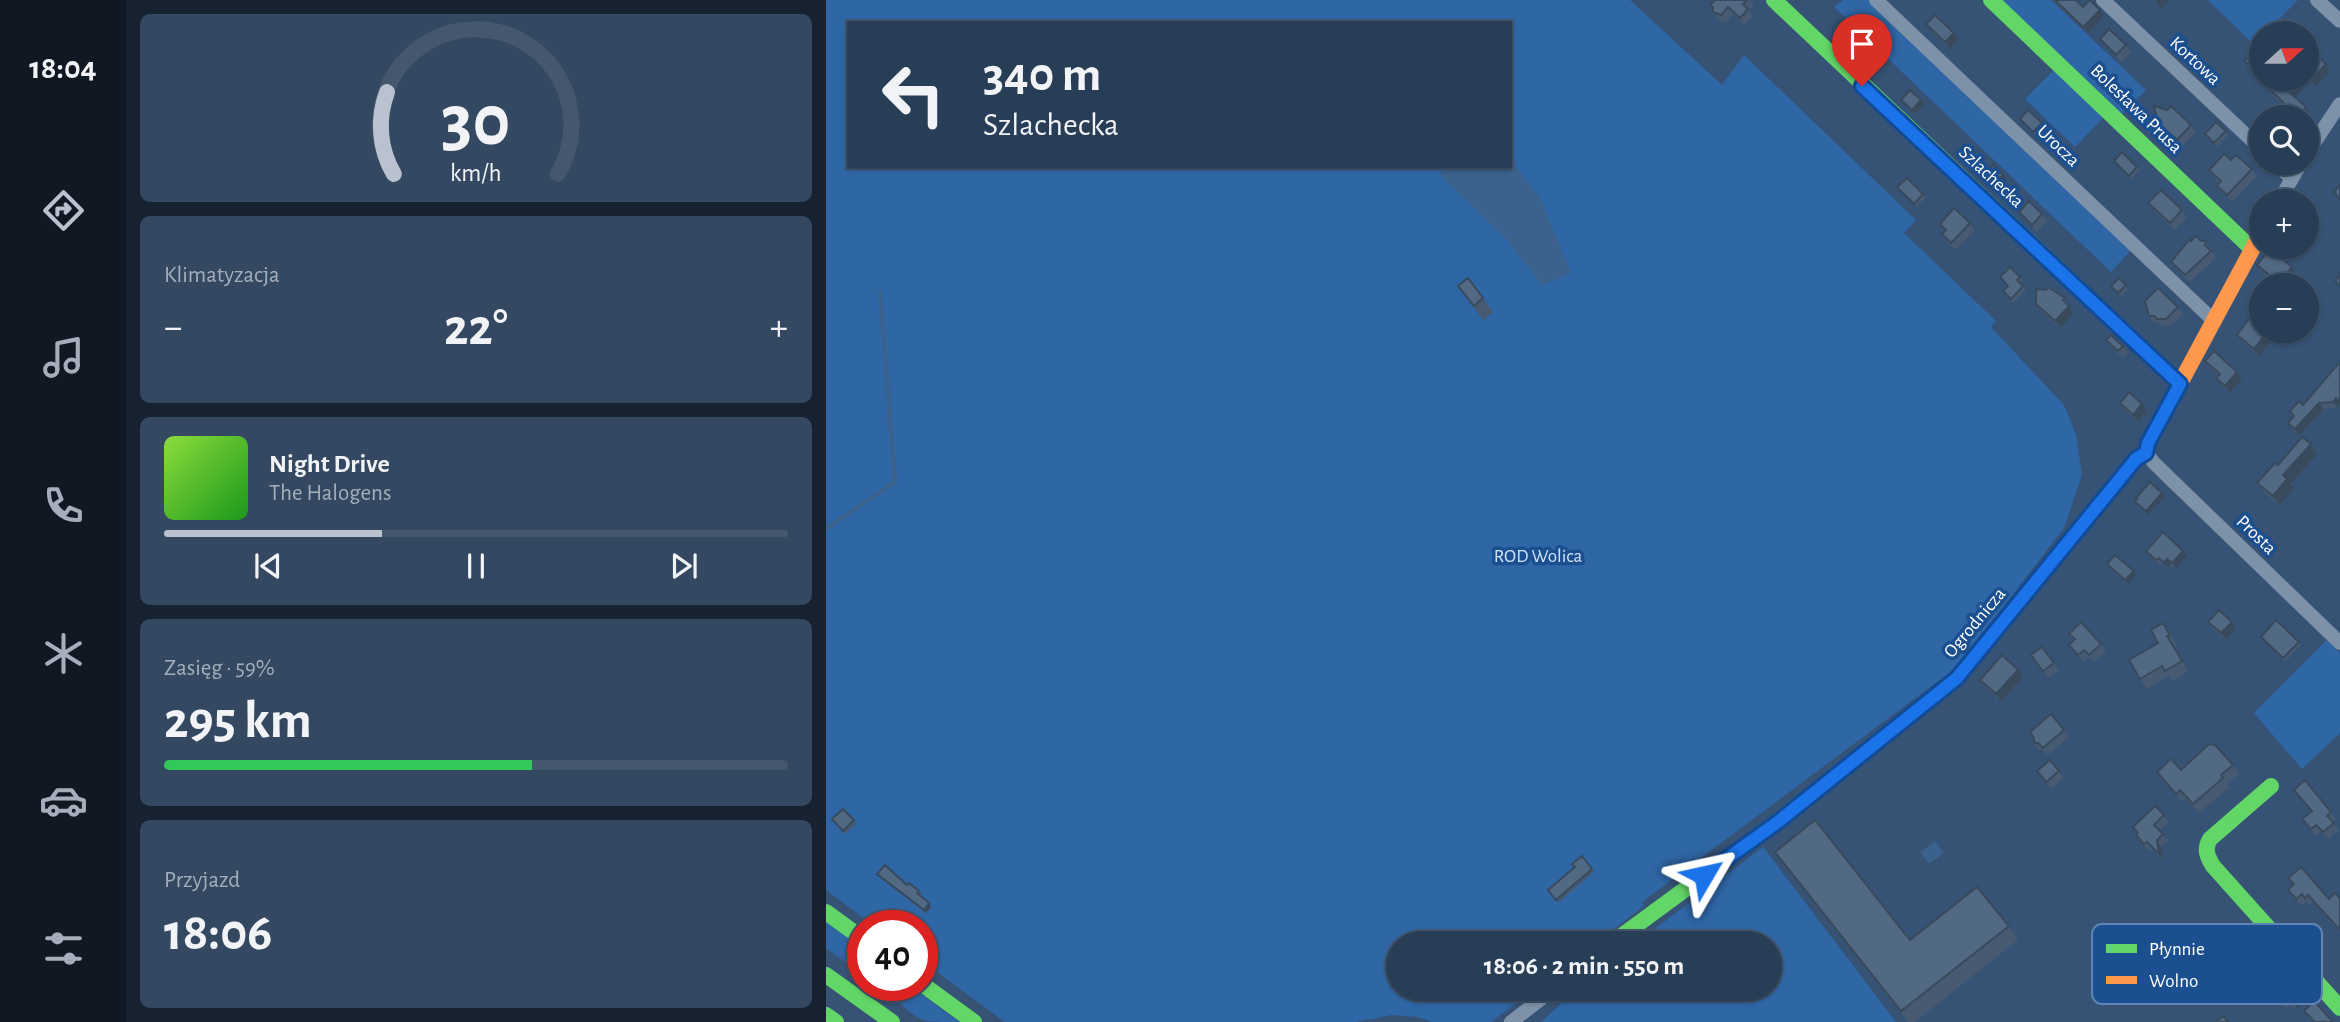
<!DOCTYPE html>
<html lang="pl">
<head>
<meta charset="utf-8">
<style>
  :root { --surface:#283e57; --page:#344961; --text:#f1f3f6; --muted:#a5aeba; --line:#44576d; --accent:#b9c2ce }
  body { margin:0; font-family:"Alegreya Sans",sans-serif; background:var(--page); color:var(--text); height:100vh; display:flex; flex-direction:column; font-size:26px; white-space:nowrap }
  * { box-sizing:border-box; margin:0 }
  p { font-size:23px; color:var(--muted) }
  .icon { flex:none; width:38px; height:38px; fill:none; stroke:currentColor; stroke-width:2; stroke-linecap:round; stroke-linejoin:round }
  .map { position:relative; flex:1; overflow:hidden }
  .details { display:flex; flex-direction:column; gap:14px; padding:14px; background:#162230; width:700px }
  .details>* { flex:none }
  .guide { position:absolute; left:21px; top:21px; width:665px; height:147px; border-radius:0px; box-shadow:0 2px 5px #0004,0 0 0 2px var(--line); background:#283e57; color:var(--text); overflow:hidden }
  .needle { width:46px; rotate:69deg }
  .tools { position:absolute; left:1423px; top:21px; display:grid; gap:14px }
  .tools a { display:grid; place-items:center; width:70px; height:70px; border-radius:50%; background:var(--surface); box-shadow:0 2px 5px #0004,0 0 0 2px var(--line); font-size:35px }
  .speed { position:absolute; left:21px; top:910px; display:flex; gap:14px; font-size:35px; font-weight:700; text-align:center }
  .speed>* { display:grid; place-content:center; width:91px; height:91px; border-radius:50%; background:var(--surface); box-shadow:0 2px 5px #0004,0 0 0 2px var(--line); line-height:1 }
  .speed .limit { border:10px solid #d22; background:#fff; color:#111 }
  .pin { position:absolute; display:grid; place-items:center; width:60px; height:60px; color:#fff; margin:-72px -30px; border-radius:50% 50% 50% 0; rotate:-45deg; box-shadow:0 0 7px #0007 }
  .pin .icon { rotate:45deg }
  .me { position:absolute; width:77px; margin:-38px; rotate:54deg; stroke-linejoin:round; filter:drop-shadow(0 0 5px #0008) }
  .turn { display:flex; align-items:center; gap:24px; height:147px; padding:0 21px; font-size:32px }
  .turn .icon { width:91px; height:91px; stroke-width:2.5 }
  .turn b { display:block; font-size:49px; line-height:60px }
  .big { font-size:52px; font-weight:700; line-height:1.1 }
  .details .card { flex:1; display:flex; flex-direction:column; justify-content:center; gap:10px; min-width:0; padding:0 24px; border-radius:10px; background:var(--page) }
  .details .dial { align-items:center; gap:0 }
  .dial svg { height:182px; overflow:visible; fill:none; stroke:var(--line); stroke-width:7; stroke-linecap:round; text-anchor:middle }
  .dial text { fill:var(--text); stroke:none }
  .song { display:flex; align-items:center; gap:21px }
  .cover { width:84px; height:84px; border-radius:10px; background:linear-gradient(135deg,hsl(90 70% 55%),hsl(120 70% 35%)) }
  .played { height:7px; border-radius:4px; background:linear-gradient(90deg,var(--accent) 35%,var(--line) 35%) }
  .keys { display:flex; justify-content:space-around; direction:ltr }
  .heat { display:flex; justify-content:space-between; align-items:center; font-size:38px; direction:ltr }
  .charge { height:10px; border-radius:5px; background:linear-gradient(90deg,#34c759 59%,var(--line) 0) }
  .trip { position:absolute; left:560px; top:931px; width:396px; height:70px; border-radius:35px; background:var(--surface); box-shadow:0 2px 5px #0004,0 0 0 2px var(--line); font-weight:700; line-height:70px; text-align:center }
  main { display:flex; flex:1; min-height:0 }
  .tabs { display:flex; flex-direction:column; width:126px; justify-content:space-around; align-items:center; background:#101923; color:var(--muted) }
  .tabs .icon { width:49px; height:49px }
  .tabs .active { color:var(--accent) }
  .tabs b { font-size:32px; color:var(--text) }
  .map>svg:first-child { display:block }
  .green { fill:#2f66a5; fill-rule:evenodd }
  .water { fill:#3b618d }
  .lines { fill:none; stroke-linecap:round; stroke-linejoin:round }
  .stream { stroke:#3b618d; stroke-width:4.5 }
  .street { stroke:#7d92a8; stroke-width:14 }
  .fast { stroke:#63d668; stroke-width:16 }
  .slow { stroke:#ff974d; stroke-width:16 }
  .wall { fill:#475a72 }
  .shaded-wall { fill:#394a5c }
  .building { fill:#526984; stroke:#394a5c; stroke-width:2 }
  .route-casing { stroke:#114b97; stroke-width:18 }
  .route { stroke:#1a73e8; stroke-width:12 }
  .labels { text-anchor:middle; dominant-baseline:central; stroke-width:7; stroke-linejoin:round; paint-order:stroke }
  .street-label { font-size:19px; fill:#fff; stroke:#1b4f8f }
  .park-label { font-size:19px; fill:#cfe3fa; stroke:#1b4f8f }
  .key { fill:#1b4f8f; stroke:#5f84b1; stroke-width:2 }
  .key-label { font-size:19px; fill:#fff }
</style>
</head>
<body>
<main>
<nav class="tabs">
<b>18:04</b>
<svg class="icon active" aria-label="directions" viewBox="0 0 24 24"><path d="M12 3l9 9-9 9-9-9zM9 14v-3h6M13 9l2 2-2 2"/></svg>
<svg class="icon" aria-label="music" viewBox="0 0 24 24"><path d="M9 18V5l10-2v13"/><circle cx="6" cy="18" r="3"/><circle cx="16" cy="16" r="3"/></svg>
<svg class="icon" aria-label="phone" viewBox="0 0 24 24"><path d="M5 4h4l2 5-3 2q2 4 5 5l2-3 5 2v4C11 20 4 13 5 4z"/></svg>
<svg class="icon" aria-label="climate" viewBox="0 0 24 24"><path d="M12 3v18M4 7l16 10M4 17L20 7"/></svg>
<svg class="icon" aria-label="car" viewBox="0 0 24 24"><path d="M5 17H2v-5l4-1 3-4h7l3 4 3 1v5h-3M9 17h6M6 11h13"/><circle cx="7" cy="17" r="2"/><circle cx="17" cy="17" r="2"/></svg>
<svg class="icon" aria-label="filters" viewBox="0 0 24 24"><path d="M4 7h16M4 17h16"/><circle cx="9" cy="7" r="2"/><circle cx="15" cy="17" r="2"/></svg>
</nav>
<section class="details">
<div class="card dial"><svg viewBox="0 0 100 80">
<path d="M14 69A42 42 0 1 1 86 69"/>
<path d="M14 69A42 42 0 0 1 11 33" stroke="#b9c2ce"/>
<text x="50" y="56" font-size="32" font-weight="700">30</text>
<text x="50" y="72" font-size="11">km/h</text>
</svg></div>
<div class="card"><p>Klimatyzacja</p>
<div class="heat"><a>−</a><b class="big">22°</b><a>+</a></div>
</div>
<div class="card">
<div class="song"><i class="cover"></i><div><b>Night Drive</b><p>The Halogens</p></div></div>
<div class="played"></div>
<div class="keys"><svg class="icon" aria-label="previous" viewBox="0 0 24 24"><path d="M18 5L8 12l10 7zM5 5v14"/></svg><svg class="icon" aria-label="pause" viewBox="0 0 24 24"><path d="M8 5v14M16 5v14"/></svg><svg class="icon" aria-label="next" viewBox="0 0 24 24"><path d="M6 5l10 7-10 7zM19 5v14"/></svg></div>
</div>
<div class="card"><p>Zasięg · 59%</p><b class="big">295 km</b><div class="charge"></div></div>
<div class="card"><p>Przyjazd</p><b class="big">18:06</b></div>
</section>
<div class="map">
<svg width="1514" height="1022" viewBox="0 0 1514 1022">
  <rect width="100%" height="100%" fill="#365274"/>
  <!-- green -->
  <path class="green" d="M0,0H804L896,85L918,55L1090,220L1078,233L1170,321L1165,327L1238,405L1250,434L1256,475L1238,528L1131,667L816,902L818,906L769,943H572V989H709L665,1022H606L592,1017L566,1015L530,1022H179L96,961V926H48L0,890ZM23,23H684V166H23Z
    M1017,0H1046L1306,249L1285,272L1008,7Z
    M1176,0H1225L1320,90L1295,115Z
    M1382,0H1472L1439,33H1435V38L1428,45Z
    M1229,69L1279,116L1249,147L1199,99Z
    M1501,640L1514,653V733L1476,769L1428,713Z
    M937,847L1070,1022H715L751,989H943V943H810Z
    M0,921L37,947V975L0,948Z
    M83,985L133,1022C124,1022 108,1022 99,1021C86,1016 48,987 83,985Z"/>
  <!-- water -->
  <path class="water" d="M684,159L714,198L745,273L716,285L680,239L614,175L618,166H684Z
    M1109,841L1118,853L1103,864L1094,852Z"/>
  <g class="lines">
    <!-- stream -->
    <path class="stream" d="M0,529L69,482L54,292"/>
    <!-- street -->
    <path class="street" d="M1050,0L1388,321
      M1277,0L1435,149
      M1491,0L1514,21
      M1480,155L1514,104
      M1449,163L1465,178
      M1453,201L1475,163
      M1320,453L1328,463L1514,643
      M685,1022L728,989"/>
    <!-- fast -->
    <path class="fast" d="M948,0L1354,384
      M1165,0L1426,249
      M1445,786L1384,839C1378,849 1381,856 1387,866L1514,1008
      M0,912L37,939
      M786,943L952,821L1131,678L1243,541
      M0,975L66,1022
      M96,984L148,1022
      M0,1015L10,1022"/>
    <!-- slow -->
    <path class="slow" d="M1243,541L1310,459L1320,453L1322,443L1435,233"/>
  </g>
  <!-- wall -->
  <path class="wall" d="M889,0H924L928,5L923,10L927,16L918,25L907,14L900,22L892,19L887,12V9L884,5Z
    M1226,0H1250L1257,7L1274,10L1278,16L1262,33Z
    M1100,24L1128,33L1133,40L1124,49L1105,31Z
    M1274,39L1300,45L1305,52L1295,62L1279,46Z
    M1480,46L1500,64L1504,71L1489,87L1483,81L1469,97L1480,107L1484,114L1480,118L1450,117L1447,114L1456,104L1440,89L1436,82L1437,80L1435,79H1480Z
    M1435,54V78L1423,67L1418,61Z
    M1327,118L1365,125L1370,132L1356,147L1332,125Z
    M1194,119L1216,123L1218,126L1209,135Z
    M1400,131L1402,135L1391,147L1379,134Z
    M1405,160L1426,169L1431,176L1406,202L1396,192L1391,186L1393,183L1383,170Z
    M1288,161L1311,167L1314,170L1305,179Z
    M1071,187L1097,194L1100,198L1090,207Z
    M1322,203L1356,210L1361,217L1349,230L1327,210Z
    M1193,212L1216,214L1221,221L1211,232L1198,219Z
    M1144,223L1149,230L1130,250L1120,241L1116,234L1119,231L1114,224Z
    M1365,241H1380L1390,258L1364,282L1350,269L1345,262Z
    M1431,265L1470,274L1461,285L1445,280L1436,272Z
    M1174,277H1194L1197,280L1194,283L1200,290L1187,303L1177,291L1181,286Z
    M1300,285L1302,289L1295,297L1285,286Z
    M632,286L657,298L667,312L657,320Z
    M1435,294V331H1443L1441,333L1446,340L1433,356L1415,341L1411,335L1433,306L1430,301Z
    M1239,298L1248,313L1234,328L1215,311L1210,304Z
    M1352,307L1357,314L1345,326H1336L1333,323H1328L1323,316Z
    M1280,340L1297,346L1302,353L1297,358L1285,347Z
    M1379,361L1411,372L1416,379L1404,393L1395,385L1390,378L1393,376L1384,368Z
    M1514,362V405L1511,408L1498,409L1473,436L1466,429L1462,423L1467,417L1464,411L1477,405Z
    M1294,403L1316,404L1321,411L1312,422L1298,410Z
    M1485,444L1491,454L1464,484L1468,489L1453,505L1438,492L1431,483L1452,465Z
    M1320,551H1357L1361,556L1350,569L1345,565L1342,568L1337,563L1334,565L1324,556Z
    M1382,622H1406L1410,629L1400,640L1387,629Z
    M1344,633L1351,645L1349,647L1363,671L1347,681L1343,676L1321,689L1314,679L1332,643Z
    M1243,634L1275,644L1280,651L1268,662L1263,657L1257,662L1243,645L1248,640Z
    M1435,637L1473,642L1475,645L1459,662Z
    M1216,647L1233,670L1222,678L1205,655Z
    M1192,670L1197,677L1175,701L1159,687L1154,680Z
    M1238,730L1243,737L1222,755L1217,750H1212L1208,743Z
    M1407,765L1413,774L1401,784L1404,787L1373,813L1360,799L1356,802L1337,781L1331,772Z
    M1211,771H1233L1238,778L1225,789Z
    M1468,790L1505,812L1510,819L1507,822L1513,830L1502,839L1495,832L1490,836L1476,819L1485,811Z
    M1338,815L1343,822L1334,831L1342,841L1335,847L1338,861L1326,849L1323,851L1315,842L1310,835L1312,834L1307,827Z
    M6,819L28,820L30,824L19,834Z
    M949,852L1084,940L1183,926L1192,940L1089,1022H1082L959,866Z
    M756,856L768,872L732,903L722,890L749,868Z
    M51,874L81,885L93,891L96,894L94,896L105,907L100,913L54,877Z
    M1462,878L1503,899L1514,898V932L1487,902L1484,905L1481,901L1475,906L1462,890L1467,885Z
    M1392,934L1418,938L1419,937L1433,955L1421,965L1418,961L1411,968L1394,946L1398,942Z
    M1443,988L1470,989L1475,996L1472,998L1473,1011L1464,1005L1460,1008Z"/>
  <!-- shaded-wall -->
  <path class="shaded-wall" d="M1331,0H1343L1335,9L1330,2Z
    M1274,10L1278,16L1262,33L1257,27Z
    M1128,33L1133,40L1124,49L1119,42Z
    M1500,64L1504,71L1489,87L1485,80Z
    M1480,77L1483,81L1468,99L1463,92L1475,79H1480Z
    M1095,100L1098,104L1089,114L1086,110Z
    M1480,107L1484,114L1480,118L1471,117Z
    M1177,175L1180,179L1170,189L1168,185Z
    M1466,267L1470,274L1461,285L1455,280Z
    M1482,303L1487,309L1480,318V305Z
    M1243,306L1248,313L1234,328L1229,321Z
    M1437,331H1443L1441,333L1446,340L1433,356L1428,349Z
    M1411,372L1416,379L1404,393L1399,386Z
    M1510,398L1514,404L1511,408L1507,402Z
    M1493,403L1498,409L1473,436L1469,429Z
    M1316,404L1321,411L1312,422L1307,415Z
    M1485,444L1491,454L1464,484L1468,489L1453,505L1447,496L1457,475Z
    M1336,493L1339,496L1322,515L1320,511Z
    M1357,551L1361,556L1350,569L1346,563Z
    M1341,559L1345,565L1342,568L1338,563Z
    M1308,571L1310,574L1302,584L1299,580Z
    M1406,622L1410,629L1400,640L1395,633Z
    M1341,636L1349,647L1363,671L1356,661Z
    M1192,670L1197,677L1175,701L1170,694Z
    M1331,840L1335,847L1338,861L1333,854Z
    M103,903L105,907L100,913L98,910Z
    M1467,991L1472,998L1473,1011L1468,1004Z"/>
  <!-- building -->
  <path class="building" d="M889,0H921L917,4L922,9L914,18L902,7L895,15L887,12V7L884,5Z
    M1229,0H1250L1257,7L1264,0L1274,10L1257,27Z
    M1109,15L1128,33L1119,42L1100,24Z
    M1283,29L1300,45L1290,55L1274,39Z
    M1480,46L1500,64L1485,80L1480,76Z
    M1429,49L1435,54V76L1418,61Z
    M1438,79H1475L1463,92L1480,107L1471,117H1451L1447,114L1457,102L1436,82Z
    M1084,90L1095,100L1086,110L1075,100Z
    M1328,106L1341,110L1345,106L1365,125L1351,140L1327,118L1330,115Z
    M1202,110L1216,123L1207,132L1194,119Z
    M1390,122L1400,131L1388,143L1379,134Z
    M1296,152L1311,167L1303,176L1288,161Z
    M1398,154L1405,160L1410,155L1426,169L1401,195L1391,186L1395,181L1383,170Z
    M1167,165L1177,175L1168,185L1157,176Z
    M1081,178L1097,194L1088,204L1071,187Z
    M1514,185V199L1508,192Z
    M1335,190L1356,210L1344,223L1322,203Z
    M1203,201L1216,214L1206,225L1193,212Z
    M1128,208L1144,223L1125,243L1116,234L1120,230L1114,224Z
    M1370,236L1375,241H1380L1379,245L1385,251L1359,275L1345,262L1364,239L1365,241Z
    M1444,249L1466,267L1455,280L1461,285H1441L1447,278L1431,265Z
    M1184,267L1194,277L1191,280L1197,286L1185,299L1177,291L1182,286L1174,277Z
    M1514,275V286L1509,281Z
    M642,278L657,298L648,306L632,286Z
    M1293,278L1300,285L1292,293L1285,286Z
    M1222,287L1239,298L1237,300L1243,306L1229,321L1210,304V289L1220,290Z
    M1332,288L1352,307L1340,319H1331L1328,316H1323L1319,301Z
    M1435,294V331H1438L1441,333L1428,349L1411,335L1434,304L1430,301Z
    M1285,335L1297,346L1292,351L1280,340Z
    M1388,351L1411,372L1399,386L1390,378L1394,374L1379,361Z
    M1514,362V402L1510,398L1507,402L1493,403L1469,429L1462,423L1468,416L1464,411L1473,401L1477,405Z
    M1303,392L1316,404L1307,415L1294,403Z
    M1476,437L1485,444L1457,475L1461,479L1447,496L1431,483L1449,463L1452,465Z
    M1324,482L1336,493L1320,511L1309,502L1311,499L1310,498Z
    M1337,532L1357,551L1346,563L1341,559L1338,563L1333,558L1330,560L1320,551Z
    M1289,555L1308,571L1299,580L1281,564Z
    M1393,610L1406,622L1395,633L1382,622Z
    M1450,620L1473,642L1457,658L1435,637Z
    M1255,622L1275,644L1263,655L1258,650L1252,655L1243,645L1249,639L1243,634Z
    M1337,623L1344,635L1341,636L1356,661L1339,671L1336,666L1314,679L1303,660L1332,643L1325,630Z
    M1216,647L1228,663L1217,671L1205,655Z
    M1176,655L1192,670L1170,694L1154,680Z
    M1225,714L1238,730L1217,748L1212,743H1208V738L1204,732Z
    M1383,744L1389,745L1407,765L1395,775L1397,778L1367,804L1354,790L1350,794L1331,772L1345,759L1355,770Z
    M1224,760L1233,771L1220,782L1211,771Z
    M1479,780L1505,812L1501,816L1508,823L1497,832L1490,825L1485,829L1476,819L1486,811L1468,790Z
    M1329,806L1338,815L1328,825L1337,834L1331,840L1333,854L1321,842L1318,844L1310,835L1312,833L1307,827Z
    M17,809L28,820L17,831L6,819Z
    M989,820L1084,940L1151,887L1183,926L1075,1011L949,852Z
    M756,856L766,869L730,900L722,890L749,867L746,864Z
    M59,865L81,885L83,883L93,891L91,893L103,903L98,910L51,874Z
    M1475,867L1503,899L1509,893L1514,898V930L1482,895L1479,898L1476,894L1470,899L1462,890L1468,884L1462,878Z
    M1488,1001L1507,1022H1489L1478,1011Z
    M1397,1016L1402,1022H1390Z"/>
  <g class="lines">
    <!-- route casing -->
    <g class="route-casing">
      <path id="route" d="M878,875L953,821L1131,678L1310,459L1320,453L1322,443L1354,384L1036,86"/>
    </g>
    <!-- route -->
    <use href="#route" class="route"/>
  </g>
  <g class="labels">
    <!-- street labels -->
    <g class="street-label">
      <text transform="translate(1369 61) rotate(43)">Kortowa</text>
      <text transform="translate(1310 109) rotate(44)">Bolesława Prusa</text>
      <text transform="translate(1232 146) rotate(44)">Urocza</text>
      <text transform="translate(1165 177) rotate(43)">Szlachecka</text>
      <text transform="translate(1430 535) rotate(44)">Prosta</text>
      <text transform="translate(1149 623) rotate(-50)">Ogrodnicza</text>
    </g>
    <!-- park labels -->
    <g class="park-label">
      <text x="712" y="556">ROD Wolica</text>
    </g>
  </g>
  <!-- legend -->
  <rect x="1266" y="924" width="230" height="80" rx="10" class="key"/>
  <rect x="1280" y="944" width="31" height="9" fill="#63d668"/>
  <rect x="1280" y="976" width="31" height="8" fill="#ff974d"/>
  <g class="key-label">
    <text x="1323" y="955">Płynnie</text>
    <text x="1323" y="987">Wolno</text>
  </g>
</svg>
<div class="tools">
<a><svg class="needle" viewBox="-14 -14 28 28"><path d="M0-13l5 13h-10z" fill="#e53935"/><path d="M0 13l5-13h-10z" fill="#a5aeba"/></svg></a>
<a><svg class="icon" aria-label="search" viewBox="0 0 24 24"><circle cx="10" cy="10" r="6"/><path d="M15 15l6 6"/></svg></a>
<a>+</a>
<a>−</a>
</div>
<div class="speed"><div class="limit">40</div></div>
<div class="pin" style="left:1036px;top:86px;background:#d93025"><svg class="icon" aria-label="arrive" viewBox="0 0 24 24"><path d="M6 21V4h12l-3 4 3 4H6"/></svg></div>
<svg class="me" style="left:878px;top:875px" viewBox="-20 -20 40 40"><path d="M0-17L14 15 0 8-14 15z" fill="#1a73e8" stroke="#fff" stroke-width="4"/></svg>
<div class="trip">18:06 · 2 min · 550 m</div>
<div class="guide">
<div class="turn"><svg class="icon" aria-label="left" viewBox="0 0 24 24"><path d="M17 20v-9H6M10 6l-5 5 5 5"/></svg><div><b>340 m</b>Szlachecka</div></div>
</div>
</div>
</main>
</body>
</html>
